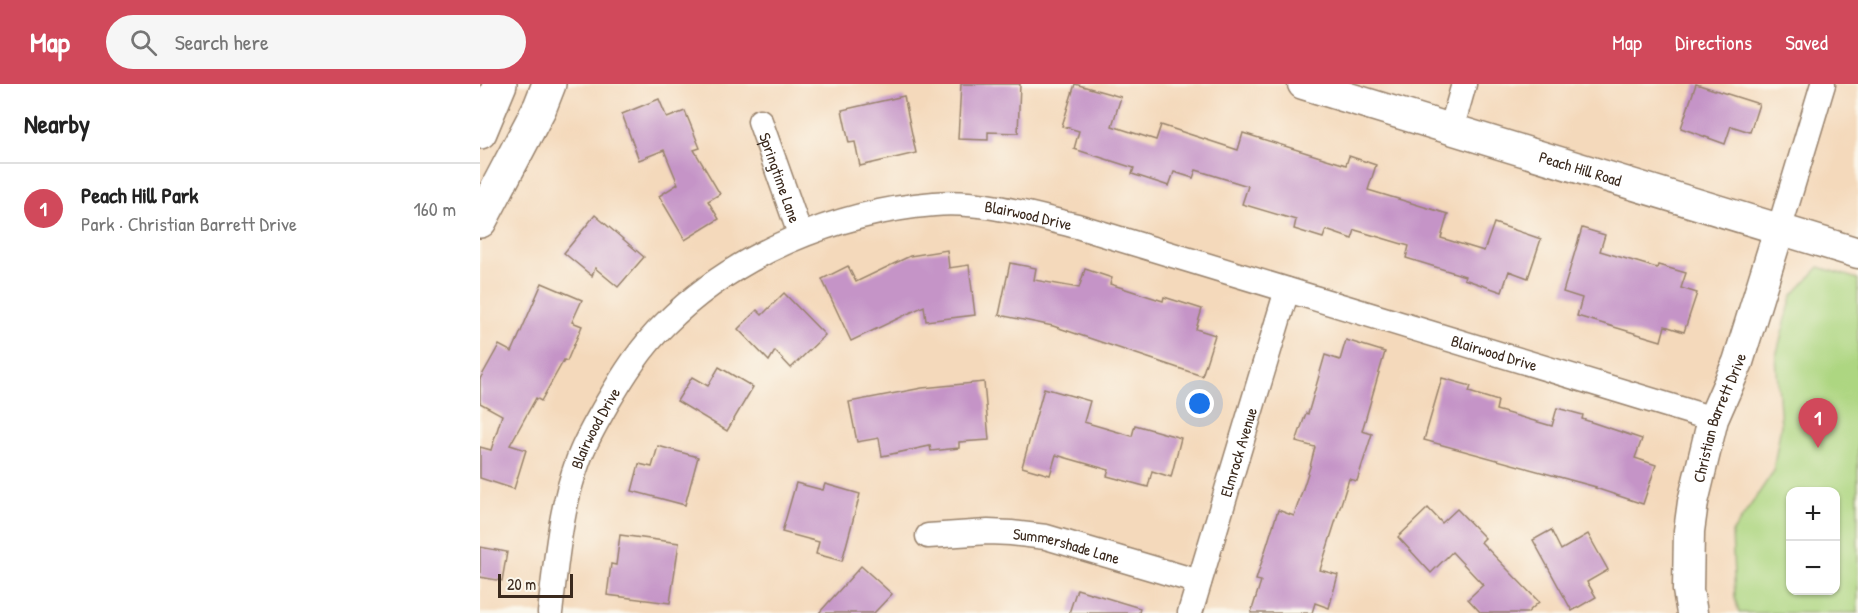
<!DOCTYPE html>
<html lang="en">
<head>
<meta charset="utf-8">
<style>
	:root { --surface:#fff; --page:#f6f6f6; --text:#222; --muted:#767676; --line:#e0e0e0; --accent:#d1495b }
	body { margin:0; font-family:"Patrick Hand",sans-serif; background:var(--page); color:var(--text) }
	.controls { position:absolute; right:18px; bottom:18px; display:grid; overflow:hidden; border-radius:12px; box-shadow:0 2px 4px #0004 }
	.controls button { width:54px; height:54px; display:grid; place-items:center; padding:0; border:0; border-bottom:2px solid var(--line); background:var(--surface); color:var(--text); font:30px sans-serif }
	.scale { position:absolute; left:18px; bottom:15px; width:75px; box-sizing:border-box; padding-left:6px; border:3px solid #3b2a1e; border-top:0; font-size:16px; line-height:21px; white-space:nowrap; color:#3b2a1e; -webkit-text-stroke:4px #fbf7ec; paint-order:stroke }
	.you { position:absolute; left:720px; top:320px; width:21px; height:21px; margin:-15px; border:4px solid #fff; border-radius:50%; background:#1a73e8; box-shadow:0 0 0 9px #1a73e833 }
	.badge { display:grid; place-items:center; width:39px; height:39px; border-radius:50%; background:var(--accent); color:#fff; font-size:20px; font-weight:700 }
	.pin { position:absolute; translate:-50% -50px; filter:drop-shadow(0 2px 3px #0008) }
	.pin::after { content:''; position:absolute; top:32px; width:21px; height:18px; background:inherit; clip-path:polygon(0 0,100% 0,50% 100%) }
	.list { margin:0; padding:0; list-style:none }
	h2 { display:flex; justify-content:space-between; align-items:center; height:78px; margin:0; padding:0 24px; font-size:26px }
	h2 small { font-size:20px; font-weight:400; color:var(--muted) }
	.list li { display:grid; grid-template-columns:39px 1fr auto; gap:18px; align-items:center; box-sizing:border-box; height:90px; padding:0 24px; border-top:2px solid var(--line) }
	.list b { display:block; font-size:22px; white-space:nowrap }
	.list p { margin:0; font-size:20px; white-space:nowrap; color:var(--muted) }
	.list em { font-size:20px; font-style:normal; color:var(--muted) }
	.icon { flex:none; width:33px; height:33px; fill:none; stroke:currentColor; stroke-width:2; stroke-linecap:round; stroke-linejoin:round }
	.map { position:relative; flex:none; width:1378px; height:529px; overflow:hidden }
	header { display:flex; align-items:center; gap:36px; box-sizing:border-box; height:84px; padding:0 30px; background:var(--accent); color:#fff }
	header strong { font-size:28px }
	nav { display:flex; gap:33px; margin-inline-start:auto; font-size:21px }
	.search { width:420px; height:54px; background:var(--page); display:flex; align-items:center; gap:15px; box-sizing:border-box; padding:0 21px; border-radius:33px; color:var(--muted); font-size:22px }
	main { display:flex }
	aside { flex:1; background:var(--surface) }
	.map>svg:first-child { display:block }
</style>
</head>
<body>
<header>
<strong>Map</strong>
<div class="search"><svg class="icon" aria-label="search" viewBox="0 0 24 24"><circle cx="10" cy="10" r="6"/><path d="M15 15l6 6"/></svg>Search here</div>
<nav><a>Map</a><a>Directions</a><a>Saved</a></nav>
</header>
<main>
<aside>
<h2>Nearby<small></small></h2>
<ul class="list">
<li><span class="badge">1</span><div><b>Peach Hill Park</b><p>Park · Christian Barrett Drive</p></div><em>160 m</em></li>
</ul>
</aside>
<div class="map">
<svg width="1378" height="529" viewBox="0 0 1378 529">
	<rect width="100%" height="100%" fill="#fbf7ec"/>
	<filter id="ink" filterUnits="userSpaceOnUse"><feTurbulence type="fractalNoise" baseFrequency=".0167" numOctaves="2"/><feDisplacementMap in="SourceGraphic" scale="12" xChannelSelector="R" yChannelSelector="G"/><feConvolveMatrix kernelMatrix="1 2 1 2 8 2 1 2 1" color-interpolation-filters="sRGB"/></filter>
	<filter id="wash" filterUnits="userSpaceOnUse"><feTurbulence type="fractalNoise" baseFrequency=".008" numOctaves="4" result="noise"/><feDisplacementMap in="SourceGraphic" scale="24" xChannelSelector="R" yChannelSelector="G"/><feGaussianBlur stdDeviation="1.35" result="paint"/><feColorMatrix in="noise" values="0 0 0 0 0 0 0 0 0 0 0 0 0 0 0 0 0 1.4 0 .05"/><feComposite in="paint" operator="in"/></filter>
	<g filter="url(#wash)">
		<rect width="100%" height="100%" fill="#f4d9bb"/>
		<path fill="#add681" stroke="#748050" stroke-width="1.5" fill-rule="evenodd" d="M1339 183 1378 195V529H1259L1255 514 1252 449 1293 388 1301 341 1296 272 1312 212ZM1310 408H1356V506H1310Z"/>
		<g id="blocks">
			<g fill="#c594c7">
				<path d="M481 0H540L538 49 508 48V56L478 55Z"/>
				<path d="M595 0 641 13 632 42 676 56 681 41 758 66 763 49 866 81 869 72 896 81 888 106 968 130 961 154 1004 167 1014 139 1061 155 1048 194 1029 187 1022 208 984 195 985 192 926 174 929 162 875 146 872 155 846 146 843 154 814 145 816 136 762 120 768 102 716 86 713 94 694 88 689 102 652 90 654 84 594 65 599 47 582 42Z"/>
				<path d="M1216 0 1279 20 1270 48 1251 42 1245 60 1201 44Z"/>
				<path d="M424 12 436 69 380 82 375 58 369 59 362 26Z"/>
				<path d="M179 15 187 34 205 27 220 64 214 66 240 110 228 117 239 135 205 156 179 112 198 100 184 66 159 76 142 30Z"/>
				<path d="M115 131 164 173 138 203 115 184 112 192 84 169Z"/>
				<path d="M1102 144 1125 151 1120 167 1177 184 1178 181 1206 189 1201 204 1217 209 1204 248 1185 242 1181 257 1097 232 1102 214 1083 208Z"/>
				<path d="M467 166 469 184 489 181 495 231 446 237 444 222 371 257 342 195 368 182 376 198 430 172Z"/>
				<path d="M530 179 556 184 554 196 599 204 605 185 632 194 630 200 683 217 684 213 722 225 716 245 735 251 722 292 573 242 519 231Z"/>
				<path d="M62 199 102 216 92 238 102 242 87 277 84 276 61 317 56 314 30 361 46 366 34 405 0 394V363L11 366 22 331 0 319V295L19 261 32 268Z"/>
				<path d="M304 209 345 251 311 284 295 267 289 277 258 245 277 226 282 231Z"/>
				<path d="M866 256 905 268 882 347 892 350 877 397 869 395 840 486 858 491 849 524 835 519 832 529H771L781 497 776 496 798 426 814 432 830 383 835 363 816 358 826 329 828 330 845 271 860 276Z"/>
				<path d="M239 283 273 303 247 347 197 317 212 293 228 302Z"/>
				<path d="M962 294 991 302 989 308 1018 317 1016 326 1072 342 1077 324 1103 331 1102 335 1162 355 1155 374 1176 381 1163 420 1115 404 1116 403 944 356Z"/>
				<path d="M504 298 509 356 479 358V364L451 367 450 362 402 372 399 354 377 358 369 318 442 304Z"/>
				<path d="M564 304 610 317 604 338 652 352 655 341 701 354 691 393 672 387 668 403 627 392 629 386 576 371 570 391 542 383Z"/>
				<path d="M178 362 218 373 205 421 152 407 159 380 172 383Z"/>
				<path d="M316 399 343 406 345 400 380 410 362 477 336 470 339 458 302 448Z"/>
				<path d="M948 424 962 439 977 425 1005 454 1001 458 1059 518 1047 529H1001L988 515 1003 501 972 468 951 489 918 453Z"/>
				<path d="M1071 446 1081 466 1108 450 1128 486 1107 498 1116 513 1092 527 1053 456Z"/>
				<path d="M140 451 199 459 190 519 127 511 131 480 136 481Z"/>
				<path d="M0 463 27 468 22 497 0 493Z"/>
				<path d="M381 482 412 510 394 529H339Z"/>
				<path d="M597 505 660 524 659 529H589Z"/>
			</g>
		</g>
	</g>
	<g filter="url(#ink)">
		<use href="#blocks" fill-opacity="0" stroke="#98826c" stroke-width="1.5"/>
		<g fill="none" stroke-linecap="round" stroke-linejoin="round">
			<defs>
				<g id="minor">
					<path id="s1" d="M280 37 320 150"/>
					<path d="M971 46 984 0"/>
					<path d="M1299 146 1343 0"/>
					<path id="s2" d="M448 452 508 448 531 449 566 453 719 498"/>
					<path id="s3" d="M70 529C76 478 80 426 98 377 105 357 116 339 126 321 143 292 161 263 185 240 255 170 356 128 454 120 502 116 550 131 597 142L1233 335"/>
					<path id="s4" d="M710 529 807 206"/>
				</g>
				<g id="tertiary">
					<path id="s5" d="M823 0 1378 169"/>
					<path id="s6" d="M1212 529 1208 506 1209 447 1213 418 1233 335 1258 278 1299 146"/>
				</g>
				<g id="secondary">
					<path d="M0 48 20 0"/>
					<path d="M0 137 60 23 69 0"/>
				</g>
			</defs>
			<use href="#minor" stroke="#98826c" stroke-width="27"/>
			<use href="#tertiary" stroke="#98826c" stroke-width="33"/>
			<use href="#secondary" stroke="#98826c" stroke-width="36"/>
			<use href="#minor" stroke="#fff" stroke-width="24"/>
			<use href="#tertiary" stroke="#fff" stroke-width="30"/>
			<use href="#secondary" stroke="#fff" stroke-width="33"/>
		</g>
	</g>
	<g text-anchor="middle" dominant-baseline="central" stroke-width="6" stroke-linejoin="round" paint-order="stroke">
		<g font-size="16" fill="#3b2a1e" stroke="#fbf7ec">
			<text stroke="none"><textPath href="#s5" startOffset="290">Peach Hill Road</textPath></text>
			<text stroke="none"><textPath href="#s1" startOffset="60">Springtime Lane</textPath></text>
			<text stroke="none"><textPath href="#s3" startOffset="714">Blairwood Drive</textPath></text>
			<text stroke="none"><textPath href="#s3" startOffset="1200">Blairwood Drive</textPath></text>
			<text stroke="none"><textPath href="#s6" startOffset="200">Christian Barrett Drive</textPath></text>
			<text stroke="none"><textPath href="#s3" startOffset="192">Blairwood Drive</textPath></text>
			<text stroke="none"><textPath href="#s4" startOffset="168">Elmrock Avenue</textPath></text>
			<text stroke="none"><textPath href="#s2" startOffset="140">Summershade Lane</textPath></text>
		</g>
	</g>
</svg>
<div class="controls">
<button>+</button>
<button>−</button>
</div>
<div class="scale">20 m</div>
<div class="you"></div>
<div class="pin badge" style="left:1338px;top:364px">1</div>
</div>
</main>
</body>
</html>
